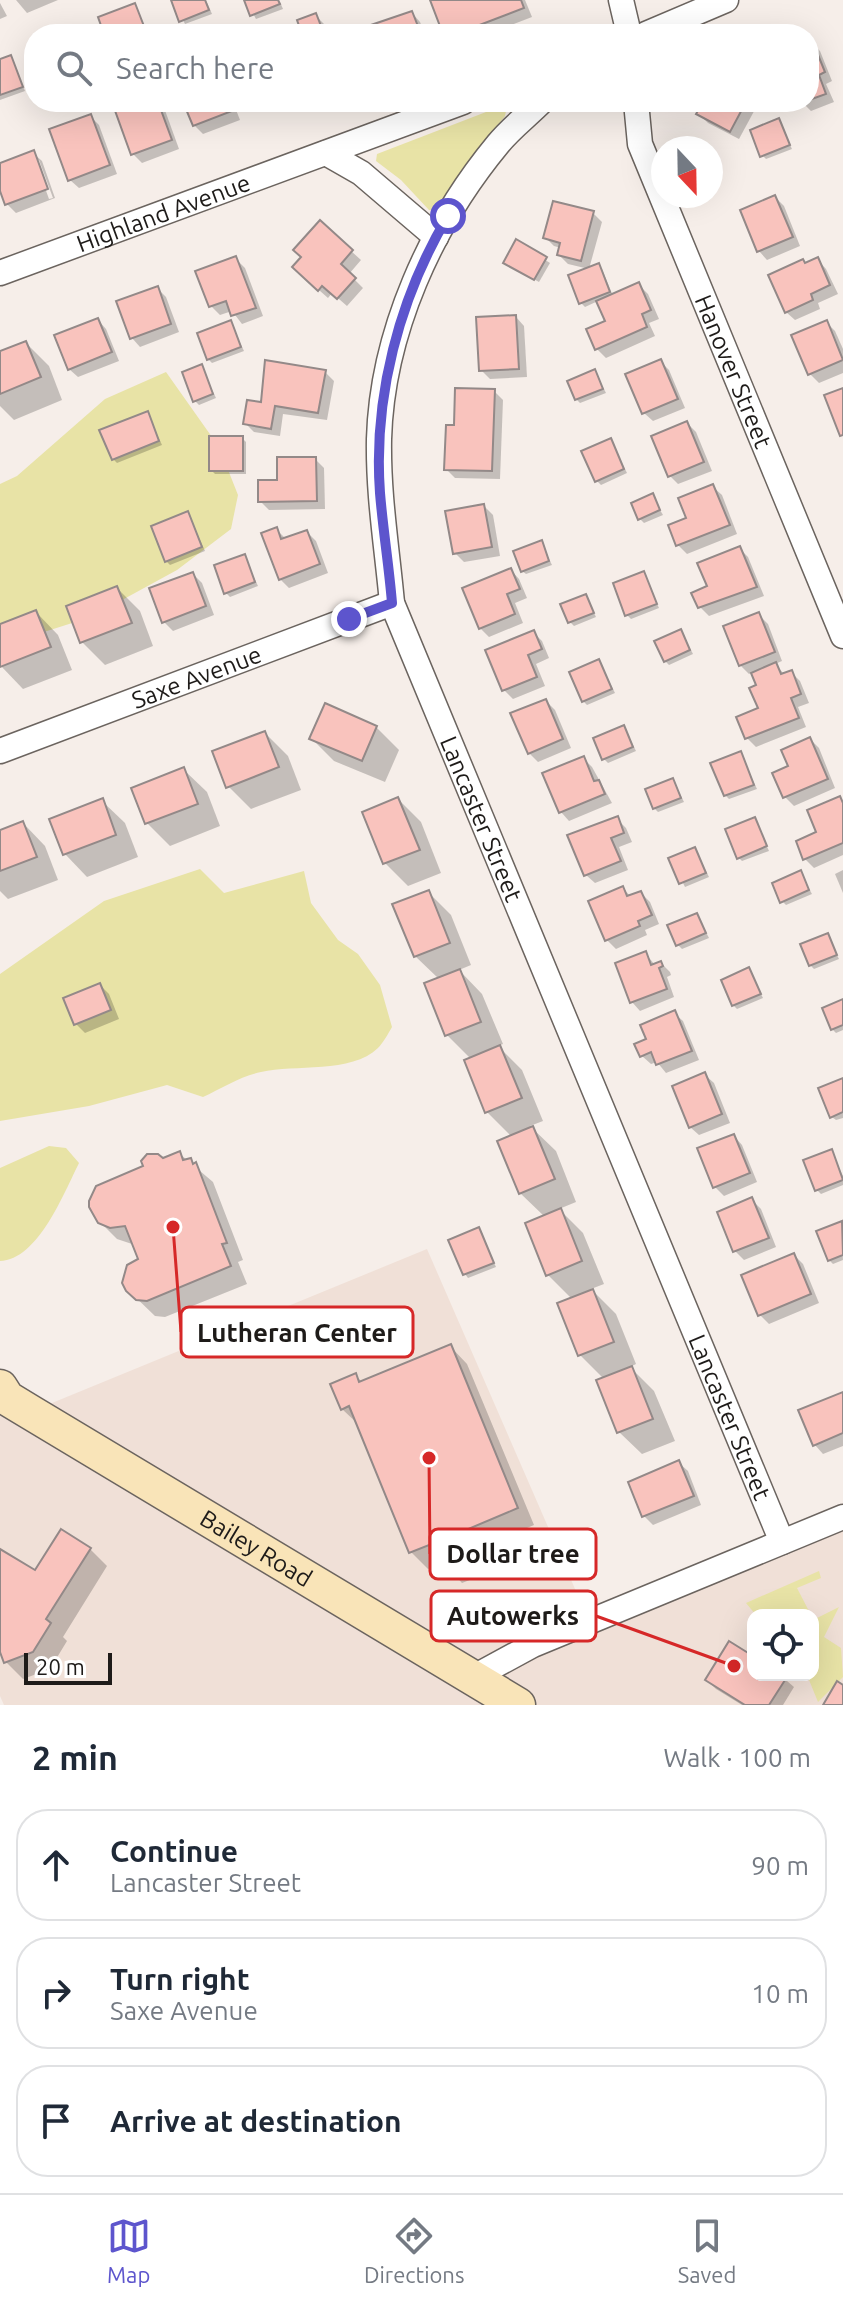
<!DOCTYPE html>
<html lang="en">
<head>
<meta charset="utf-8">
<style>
	:root { --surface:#fff; --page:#f2f2f3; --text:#1f2937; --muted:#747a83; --line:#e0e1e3; --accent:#5d55cd }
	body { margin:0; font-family:Ubuntu,sans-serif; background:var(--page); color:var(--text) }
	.controls { position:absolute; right:24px; bottom:24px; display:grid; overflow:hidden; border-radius:16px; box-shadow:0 8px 32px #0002 }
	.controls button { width:72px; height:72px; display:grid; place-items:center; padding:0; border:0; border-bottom:2px solid var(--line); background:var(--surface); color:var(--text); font:40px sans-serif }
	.compass { position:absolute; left:651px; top:136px; width:72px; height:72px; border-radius:50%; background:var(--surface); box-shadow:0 8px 32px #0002; rotate:158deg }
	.scale { position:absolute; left:24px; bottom:20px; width:88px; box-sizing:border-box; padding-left:8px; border:4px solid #1e1b19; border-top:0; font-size:22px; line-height:28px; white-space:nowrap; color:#1e1b19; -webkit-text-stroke:6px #fff; paint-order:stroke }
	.stop { position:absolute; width:24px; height:24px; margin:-18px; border:6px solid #5d55cd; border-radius:50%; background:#fff }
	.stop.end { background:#5d55cd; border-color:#fff; box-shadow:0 2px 8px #0008 }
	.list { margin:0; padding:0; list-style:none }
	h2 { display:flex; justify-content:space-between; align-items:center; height:104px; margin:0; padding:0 32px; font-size:34px }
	h2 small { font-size:26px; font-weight:400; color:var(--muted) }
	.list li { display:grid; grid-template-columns:52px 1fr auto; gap:24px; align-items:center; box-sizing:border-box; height:112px; margin:0 16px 16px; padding:0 16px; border:2px solid var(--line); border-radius:32px }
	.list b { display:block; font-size:30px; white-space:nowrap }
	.list p { margin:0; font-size:26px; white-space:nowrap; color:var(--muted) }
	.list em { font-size:26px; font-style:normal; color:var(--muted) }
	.icon { flex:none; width:44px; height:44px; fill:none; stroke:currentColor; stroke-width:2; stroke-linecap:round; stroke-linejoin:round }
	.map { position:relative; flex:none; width:843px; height:1705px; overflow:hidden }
	.search { position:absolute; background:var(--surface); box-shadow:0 8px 32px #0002; left:24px; right:24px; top:24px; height:88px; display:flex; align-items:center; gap:20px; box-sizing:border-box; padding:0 28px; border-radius:32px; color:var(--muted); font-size:30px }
	.sheet { height:488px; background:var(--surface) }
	nav { display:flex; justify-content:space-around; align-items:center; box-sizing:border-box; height:112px; border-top:2px solid var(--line); background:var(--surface); font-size:22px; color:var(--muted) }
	nav a { display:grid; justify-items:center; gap:4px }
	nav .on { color:var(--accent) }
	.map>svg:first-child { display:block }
</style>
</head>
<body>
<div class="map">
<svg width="843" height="1705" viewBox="0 0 843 1705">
	<rect width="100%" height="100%" fill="#f6eee9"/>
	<path fill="#f0e0d7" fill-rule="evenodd" d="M427 1249 589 1621 843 1517V1705H4L0 1696V1401L30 1412ZM753 1615H813V1675H753Z"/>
	<g fill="#e8e3a6">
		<path d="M499 107 506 111 505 116 457 178 438 212 429 210 401 180 376 161 377 154Z"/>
		<path d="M166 372 219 447 238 495 231 529 177 570 91 617 0 646V484L17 476 105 399Z"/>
		<path d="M200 869 224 893 304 871 311 903 338 940 358 954 380 985 392 1027C388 1034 383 1043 378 1048 351 1074 295 1064 261 1072 241 1076 222 1088 203 1097L167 1085 89 1106 0 1121V974L104 901Z"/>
		<path d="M49 1146 66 1148 79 1163C64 1193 38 1260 0 1261V1168Z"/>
		<path d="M819 1571 821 1578 797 1588 811 1615H756L746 1603Z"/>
		<path d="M839 1607 824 1637 841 1648 843 1677 818 1702 807 1675H813V1620Z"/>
	</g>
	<g fill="#0003" fill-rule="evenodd">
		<path d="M16 0H58L27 13Z"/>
		<path d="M173 0H206L212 14 185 24Z"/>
		<path d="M246 0H279L283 9 256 19Z"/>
		<path d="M432 0H525L532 17 488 34H445Z"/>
		<path d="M0 3 7 16 0 19Z"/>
		<path d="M412 13 420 22 425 34H376Z"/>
		<path d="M315 15 324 24 328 34H304Z"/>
		<path d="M811 42 820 51 832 81 826 84 834 102 811 111 802 102H809V43Z"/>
		<path d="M10 57 25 91 0 100V61Z"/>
		<path d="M128 102H162L179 149 142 163 133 154Z"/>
		<path d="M186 102H233L240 120 203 134 194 125Z"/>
		<path d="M258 102H292L267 112Z"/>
		<path d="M705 102H759L739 139 708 123 699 114Z"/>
		<path d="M90 116 99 125 117 174 79 188 70 180Z"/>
		<path d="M778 120 792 149 766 159 762 155Z"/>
		<path d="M33 153 42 161 55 198 16 213 7 204 0 185V165ZM35 160H39L53 198 49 199Z"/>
		<path d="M775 197 784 206 800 246 767 260 759 251Z"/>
		<path d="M593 213 602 222 589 269 598 265 602 269 613 296 639 285 648 294 659 319 649 323 655 336 606 358 597 349 607 322 598 301 585 307 581 303 589 269 568 264 559 255 561 248 554 246 545 237Z"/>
		<path d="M320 223 361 260 349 274 363 288 347 306 332 293 328 298 303 276V258Z"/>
		<path d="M517 242 550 263 539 282 510 266Z"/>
		<path d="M236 259 245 268 263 316 242 324 232 311 220 315 211 306Z"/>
		<path d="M818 260 826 269 838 294 818 303 820 309 795 320 786 312 807 265Z"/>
		<path d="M157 288 166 297 179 332 140 347 132 338Z"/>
		<path d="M516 317 524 326 527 377 490 379 481 370Z"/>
		<path d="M98 320 106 329 119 361 78 377 69 369Z"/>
		<path d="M230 322 244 351 212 363 208 359Z"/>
		<path d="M826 322 835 331 843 349V373L819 383 810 374Z"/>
		<path d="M26 343 49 366 62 400 14 420 0 406V353Z"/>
		<path d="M660 361 669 370 685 408 653 421 644 413Z"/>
		<path d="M201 367 216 398 199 405 195 401Z"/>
		<path d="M325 372 334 381 327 420 283 414 280 436 254 432 245 423 263 405Z"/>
		<path d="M595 372 606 393 580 403 576 399Z"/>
		<path d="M494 391 503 400 500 479 455 478 446 469 456 427Z"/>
		<path d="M147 413 162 445 117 463 113 459Z"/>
		<path d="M687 423 696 432 712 471 678 484 669 475Z"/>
		<path d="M242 438 246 442V474H215L211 470Z"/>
		<path d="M610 440 627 473 601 485 597 481Z"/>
		<path d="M315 459 324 468 325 509 269 510 260 501 279 482Z"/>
		<path d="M713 487 722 495 737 534 687 554 678 545 689 519Z"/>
		<path d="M652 496 663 515 644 523 640 519Z"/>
		<path d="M484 506 493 515 500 556 464 562 455 553Z"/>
		<path d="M188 513 205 551 170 565 166 561Z"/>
		<path d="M276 529 285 538 307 532 316 541 328 573 289 588 280 579Z"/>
		<path d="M541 543 552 565 526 574 522 571Z"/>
		<path d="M739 548 748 557 764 596 709 616 700 607 710 587Z"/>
		<path d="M244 556 258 586 230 597 226 593Z"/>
		<path d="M511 570 519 579 527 598 515 603 523 623 489 637 480 628Z"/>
		<path d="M643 573 659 608 631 619 627 615Z"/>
		<path d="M193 574 202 583 214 615 173 631 164 622Z"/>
		<path d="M117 588 140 611 153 646 105 665 82 642 68 608Z"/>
		<path d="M586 596 596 617 574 626 570 622Z"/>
		<path d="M36 612 58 635 72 670 23 689 0 665V626Z"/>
		<path d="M759 615 768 624 782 661 775 664 785 675 791 672 800 681 809 703 798 707 806 727 756 747 747 738 739 718 760 709 759 686 753 672 749 674 740 665Z"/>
		<path d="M681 631 693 654 669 665 665 661Z"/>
		<path d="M533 632 542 641 549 658 536 664 545 686 513 699 504 690Z"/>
		<path d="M599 661 615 693 587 705 583 701Z"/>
		<path d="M546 701 555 710 571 748 538 762 529 753Z"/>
		<path d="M376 727 399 750 385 782 334 761 311 738Z"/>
		<path d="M624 727 636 751 608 763 604 759Z"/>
		<path d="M265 733 288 756 301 790 251 809 228 786Z"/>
		<path d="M810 739 819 748 835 788 794 806 785 797 790 768Z"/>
		<path d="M740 753 757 789 729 799 725 795Z"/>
		<path d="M583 758 592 767 612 803 569 821 561 812Z"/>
		<path d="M184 770 207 792 220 826 170 846 147 823Z"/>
		<path d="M673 780 684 802 658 812 654 808Z"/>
		<path d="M840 798 843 802V855L814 868 805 859Z"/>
		<path d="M398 799 421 822 441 873 408 886 385 863Z"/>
		<path d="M102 801 125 823 138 857 87 877 65 854Z"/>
		<path d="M617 819 626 828 632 842 619 847 628 870 595 883 586 875Z"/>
		<path d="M754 819 769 851 742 861 738 857Z"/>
		<path d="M23 823 45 846 58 880 8 899 0 891V832Z"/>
		<path d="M695 849 709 877 685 887 671 859Z"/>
		<path d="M843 870V893L835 874Z"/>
		<path d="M800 873 812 894 786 905 782 901Z"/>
		<path d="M623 888 631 897 641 893 650 902 659 924 645 930 647 935 616 949 607 940Z"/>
		<path d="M428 892 451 915 471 965 459 970 482 994 503 1044 498 1046 522 1070 543 1121 530 1126 556 1151 576 1202 559 1209 583 1233 604 1284 591 1289 616 1314 636 1364 630 1367 654 1391 675 1441 642 1454 619 1432 604 1379 580 1355 572 1299 548 1275 545 1217 520 1193 512 1137 487 1112 471 1059 447 1035 439 979 415 956Z"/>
		<path d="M697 915 709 938 682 949 678 945Z"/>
		<path d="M827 935 839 959 814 969 810 965Z"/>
		<path d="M645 953 655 965 661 963 670 972 671 975 667 977 674 997 640 1011 632 1002Z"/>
		<path d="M749 970 763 998 737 1009 733 1005Z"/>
		<path d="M100 985 109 994 119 1019 85 1033 76 1024Z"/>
		<path d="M843 1001V1030L836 1033 832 1029Z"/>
		<path d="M674 1013 683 1021 699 1060 666 1073 657 1062 651 1064 642 1056 649 1040Z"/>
		<path d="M705 1075 714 1083 730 1123 699 1135 690 1127Z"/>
		<path d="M843 1080V1118L836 1120 832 1117Z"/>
		<path d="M734 1136 742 1145 757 1182 724 1196 715 1187Z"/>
		<path d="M831 1152 843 1176V1185L821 1194 817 1190Z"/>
		<path d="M180 1154 213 1182 243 1260 238 1262 247 1284 165 1317 155 1316 128 1290 140 1260 135 1245 117 1239 99 1221 162 1161Z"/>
		<path d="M752 1200 761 1209 776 1247 744 1260 735 1251Z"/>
		<path d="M841 1223 843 1260 833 1264 829 1260Z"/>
		<path d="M479 1230 496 1267 468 1278 465 1274Z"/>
		<path d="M794 1255 803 1264 819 1303 769 1324 760 1315Z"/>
		<path d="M450 1346 467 1364 534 1525 470 1552 480 1576 462 1583 444 1563 428 1569 411 1552 359 1425 342 1409 355 1375 363 1383Z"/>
		<path d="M843 1394V1446L823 1454 815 1445Z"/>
		<path d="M679 1463 688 1471 701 1505 653 1525 644 1516Z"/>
		<path d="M90 1549 107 1566 63 1637 67 1641 50 1669 23 1679 6 1662 0 1646V1551L36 1573Z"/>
		<path d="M753 1659V1675H780L794 1687 783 1705H742L716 1689 707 1680Z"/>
	</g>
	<g fill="#f9c3bd" stroke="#938988" stroke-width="2">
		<path d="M171 0H205L209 10 179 22Z"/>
		<path d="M244 0H278L280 4 250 16Z"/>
		<path d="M430 0H521L524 8 456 34H443Z"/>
		<path d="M135 3 147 34H104L98 17Z"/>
		<path d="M412 11 421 34H374L371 25Z"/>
		<path d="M316 13 324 34H302L297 20Z"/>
		<path d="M812 40 825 72 819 75 826 94 809 100V41Z"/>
		<path d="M11 55 23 87 0 95V59Z"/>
		<path d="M122 102H158L172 140 131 155 113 105Z"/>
		<path d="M183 102H229L232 111 193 126Z"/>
		<path d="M703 102H746L730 132 696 114Z"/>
		<path d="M91 114 110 165 68 181 49 129Z"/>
		<path d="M779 118 790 145 760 157 750 130Z"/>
		<path d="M34 150 48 189 5 205 0 191V163Z"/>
		<path d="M775 195 793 237 757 252 740 210Z"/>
		<path d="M553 201 594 211 581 261 557 255 560 243 543 238Z"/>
		<path d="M320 220 353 250 341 264 356 278 337 299 322 286 318 291 292 267 301 257 293 250Z"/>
		<path d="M516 239 547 257 534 280 503 263Z"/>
		<path d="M236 256 256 308 231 316 226 301 209 307 195 271Z"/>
		<path d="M818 257 830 285 811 294 813 300 785 313 768 275 803 259 805 263Z"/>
		<path d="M599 263 610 292 579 304 568 275Z"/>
		<path d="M639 282 651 310 642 314 647 327 595 350 586 329 605 321 596 301Z"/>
		<path d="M158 286 171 324 130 339 116 301Z"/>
		<path d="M516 315 519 369 479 371 476 317Z"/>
		<path d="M98 318 112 352 68 370 54 335Z"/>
		<path d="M231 320 241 347 207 360 197 333Z"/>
		<path d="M827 320 843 360 808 375 791 335Z"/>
		<path d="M26 341 41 377 0 394V351Z"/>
		<path d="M661 359 678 399 642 414 625 374Z"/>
		<path d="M265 360 326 370 318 413 275 406 271 429 243 424 247 400 261 402Z"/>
		<path d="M202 364 213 394 193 402 182 372Z"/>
		<path d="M595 369 603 389 575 400 567 381Z"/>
		<path d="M455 388 495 389 492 471 444 470 446 425H454Z"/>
		<path d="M843 388V435L840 436 824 395Z"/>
		<path d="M148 411 159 441 112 460 99 430Z"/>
		<path d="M687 421 704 462 668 477 651 436Z"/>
		<rect x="209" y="436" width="34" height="35"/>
		<path d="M611 438 624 469 595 482 581 451Z"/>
		<path d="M277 457H316L317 501 258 502V480H277Z"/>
		<path d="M713 484 730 525 676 546 668 525 686 518 678 498Z"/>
		<path d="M653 493 660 510 638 520 631 503Z"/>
		<path d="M484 504 492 547 453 554 445 511Z"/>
		<path d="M188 511 202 547 165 562 151 526Z"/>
		<path d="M277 527 281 539 307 530 320 564 279 580 261 533Z"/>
		<path d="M542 540 549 561 521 572 513 551Z"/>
		<path d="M740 546 757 587 698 608 691 593 707 586 697 563Z"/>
		<path d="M245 554 255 582 224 594 214 565Z"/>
		<path d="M511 568 520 589 507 594 515 614 479 629 462 588Z"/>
		<path d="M644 571 657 604 625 616 613 583Z"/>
		<path d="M193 572 206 606 162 623 149 588Z"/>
		<path d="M117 586 132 623 80 643 66 606Z"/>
		<path d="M586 594 594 613 568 623 560 604Z"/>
		<path d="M36 610 51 647 0 667V624Z"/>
		<path d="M759 612 775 652 739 666 723 626Z"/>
		<path d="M681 629 690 650 664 662 654 641Z"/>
		<path d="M534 630 542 649 528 655 537 677 502 691 485 650Z"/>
		<path d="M599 659 612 689 582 702 569 672Z"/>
		<path d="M776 662 781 674 792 670 801 694 791 698 799 718 745 739 736 717 758 708 749 688 756 685 751 673Z"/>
		<path d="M546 699 563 739 528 754 510 713Z"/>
		<path d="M325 703 377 726 362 761 309 739Z"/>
		<path d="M624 725 633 747 602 760 593 738Z"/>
		<path d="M265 731 279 767 226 788 212 751Z"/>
		<path d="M810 737 828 779 783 798 772 773 788 766 781 750Z"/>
		<path d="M741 751 754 785 724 796 710 763Z"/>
		<path d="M584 756 594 781 599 780 605 794 559 813 542 773Z"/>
		<path d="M184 767 198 804 145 824 131 788Z"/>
		<path d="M673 778 681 798 653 809 645 789Z"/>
		<path d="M840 796 843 803V843L803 860 796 841 816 832 807 810Z"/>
		<path d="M398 797 420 850 383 864 362 812Z"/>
		<path d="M103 798 116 835 63 855 49 819Z"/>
		<path d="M618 816 624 833 611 838 621 861 584 876 567 835Z"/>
		<path d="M755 817 767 846 737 859 725 829Z"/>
		<path d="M23 821 37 857 0 871V830Z"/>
		<path d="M695 847 706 873 679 884 668 858Z"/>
		<path d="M801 870 809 890 780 903 772 883Z"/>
		<path d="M623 886 627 896 641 891 652 915 638 921 640 926 605 941 588 901Z"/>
		<path d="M429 890 450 943 414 957 392 904Z"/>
		<path d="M697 913 706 933 676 946 667 925Z"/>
		<path d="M828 933 837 955 809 966 800 944Z"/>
		<path d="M646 951 651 965 661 961 663 966 659 968 667 989 630 1003 615 963Z"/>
		<path d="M749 967 761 994 732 1006 721 980Z"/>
		<path d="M460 969 481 1022 445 1036 424 983Z"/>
		<path d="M100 983 111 1010 74 1025 63 998Z"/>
		<path d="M843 999V1025L831 1030 822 1008Z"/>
		<path d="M675 1010 692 1051 656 1065 651 1052 640 1057 634 1044 646 1039 640 1025Z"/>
		<path d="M500 1045 522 1098 485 1113 464 1060Z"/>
		<path d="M705 1072 722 1114 689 1128 672 1086Z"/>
		<path d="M843 1078V1112L830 1118 818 1088Z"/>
		<path d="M533 1126 555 1179 519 1194 497 1141Z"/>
		<path d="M734 1134 750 1173 713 1188 697 1148Z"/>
		<path d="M832 1149 843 1180 815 1191 803 1160Z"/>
		<path d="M180 1151 183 1160 191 1158 193 1164 196 1162 227 1243 222 1244 231 1266 147 1301 136 1300 126 1291 122 1283 127 1265 138 1259 125 1226 110 1228 98 1223 89 1207V1201L96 1186 143 1166 141 1161 147 1154H158L163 1158Z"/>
		<path d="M752 1197 769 1238 733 1252 717 1212Z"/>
		<path d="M561 1208 582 1261 546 1276 525 1223Z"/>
		<path d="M842 1221 843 1255 828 1261 816 1231Z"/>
		<path d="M479 1227 494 1263 463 1275 448 1240Z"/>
		<path d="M794 1253 811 1294 758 1316 741 1275Z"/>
		<path d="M593 1289 614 1342 578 1356 557 1303Z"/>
		<path d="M451 1344 518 1508 454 1535 464 1558 443 1567 434 1543 409 1553 349 1406 341 1410 330 1384 356 1373 359 1382Z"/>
		<path d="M632 1366 653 1419 617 1433 596 1380Z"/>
		<path d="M843 1392V1433L813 1446 798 1410Z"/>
		<path d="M679 1460 694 1496 642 1517 628 1482Z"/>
		<path d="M61 1529 91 1548 46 1619 51 1623 33 1652 4 1663 0 1652V1549L35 1570Z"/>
		<path d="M729 1641 753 1656V1675L787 1677 769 1705H745L705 1680Z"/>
		<path d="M837 1681 843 1685V1705H823Z"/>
	</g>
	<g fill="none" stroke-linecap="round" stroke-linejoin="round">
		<defs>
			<g id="street">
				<path d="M621 0 629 34"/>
				<path d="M646 34 726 0"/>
				<path id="s1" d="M541 102C527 116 510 129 498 144 431 225 382 333 379 439 378 495 387 548 392 603L782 1542"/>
				<path id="s2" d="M636 102 640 144 843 636"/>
				<path d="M326 153 361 173 436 237"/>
				<path id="s3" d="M0 273 463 102"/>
				<path id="s4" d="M0 751 392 603"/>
				<path d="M472 1678 533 1645 843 1517"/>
			</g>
			<g id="secondary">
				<path id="s5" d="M0 1387 7 1398 30 1412 518 1705"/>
			</g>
		</defs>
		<use href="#street" stroke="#6b645f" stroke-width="27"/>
		<use href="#secondary" stroke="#6b645f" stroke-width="37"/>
		<use href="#street" stroke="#fff" stroke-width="24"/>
		<use href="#secondary" stroke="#f9e4b8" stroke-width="34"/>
	</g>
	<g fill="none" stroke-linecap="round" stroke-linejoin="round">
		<path stroke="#5d55cd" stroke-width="10" d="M349 619 392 603C389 566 383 530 380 493 373 398 399 298 448 216"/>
	</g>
	<g text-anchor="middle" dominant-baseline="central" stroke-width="7" stroke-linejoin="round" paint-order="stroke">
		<g font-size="24" fill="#1e1b19" stroke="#fff">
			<text stroke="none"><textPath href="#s3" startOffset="174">Highland Avenue</textPath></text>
			<text stroke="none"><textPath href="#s2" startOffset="288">Hanover Street</textPath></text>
			<text stroke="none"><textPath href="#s4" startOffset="210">Saxe Avenue</textPath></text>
			<text stroke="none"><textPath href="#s1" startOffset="782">Lancaster Street</textPath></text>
			<text stroke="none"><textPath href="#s1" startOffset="1430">Lancaster Street</textPath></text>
			<text stroke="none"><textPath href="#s5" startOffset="304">Bailey Road</textPath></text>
		</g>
	</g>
	<path fill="none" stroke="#d62828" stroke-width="3" d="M173 1227L181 1332M429 1458L430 1554M734 1666L596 1616"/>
	<g fill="#d62828" stroke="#fff" stroke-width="3">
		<circle cx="173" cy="1227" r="8"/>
		<circle cx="429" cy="1458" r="8"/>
		<circle cx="734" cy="1666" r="8"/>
	</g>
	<g fill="#fff" stroke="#d62828" stroke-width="3">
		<rect x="181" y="1307" width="232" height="50" rx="8"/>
		<rect x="430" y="1529" width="166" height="50" rx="8"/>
		<rect x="431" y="1591" width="165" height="50" rx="8"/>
	</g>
	<g font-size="26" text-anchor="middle" font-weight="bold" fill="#1e1b19">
		<text x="297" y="1342">Lutheran Center</text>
		<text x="513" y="1563">Dollar tree</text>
		<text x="513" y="1625">Autowerks</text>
	</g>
</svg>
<div class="controls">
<button><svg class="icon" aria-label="locate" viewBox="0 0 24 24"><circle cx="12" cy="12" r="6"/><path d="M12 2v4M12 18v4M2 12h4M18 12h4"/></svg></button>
</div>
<svg class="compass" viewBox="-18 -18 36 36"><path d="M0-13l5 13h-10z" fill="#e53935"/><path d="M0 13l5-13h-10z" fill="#747a83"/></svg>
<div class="scale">20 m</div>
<div class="stop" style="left:448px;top:216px"></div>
<div class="stop end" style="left:349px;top:619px"></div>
<div class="search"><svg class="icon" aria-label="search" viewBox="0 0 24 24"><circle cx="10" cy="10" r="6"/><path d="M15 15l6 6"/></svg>Search here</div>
</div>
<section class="sheet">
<h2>2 min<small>Walk · 100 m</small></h2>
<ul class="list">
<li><svg class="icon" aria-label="ahead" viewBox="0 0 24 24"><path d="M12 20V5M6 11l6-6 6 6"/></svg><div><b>Continue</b><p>Lancaster Street</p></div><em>90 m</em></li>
<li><svg class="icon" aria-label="right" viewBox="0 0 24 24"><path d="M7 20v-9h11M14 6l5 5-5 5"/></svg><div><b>Turn right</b><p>Saxe Avenue</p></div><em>10 m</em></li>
<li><svg class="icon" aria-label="arrive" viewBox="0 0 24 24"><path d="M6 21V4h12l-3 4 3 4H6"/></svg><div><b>Arrive at destination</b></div></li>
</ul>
</section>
<nav>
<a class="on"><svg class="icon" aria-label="map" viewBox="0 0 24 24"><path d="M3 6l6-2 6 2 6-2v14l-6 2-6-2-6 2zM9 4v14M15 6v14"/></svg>Map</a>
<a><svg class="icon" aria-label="directions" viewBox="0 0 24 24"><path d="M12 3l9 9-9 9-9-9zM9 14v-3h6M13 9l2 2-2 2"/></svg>Directions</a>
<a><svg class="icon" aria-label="saved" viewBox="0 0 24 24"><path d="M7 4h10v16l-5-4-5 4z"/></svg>Saved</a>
</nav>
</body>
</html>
